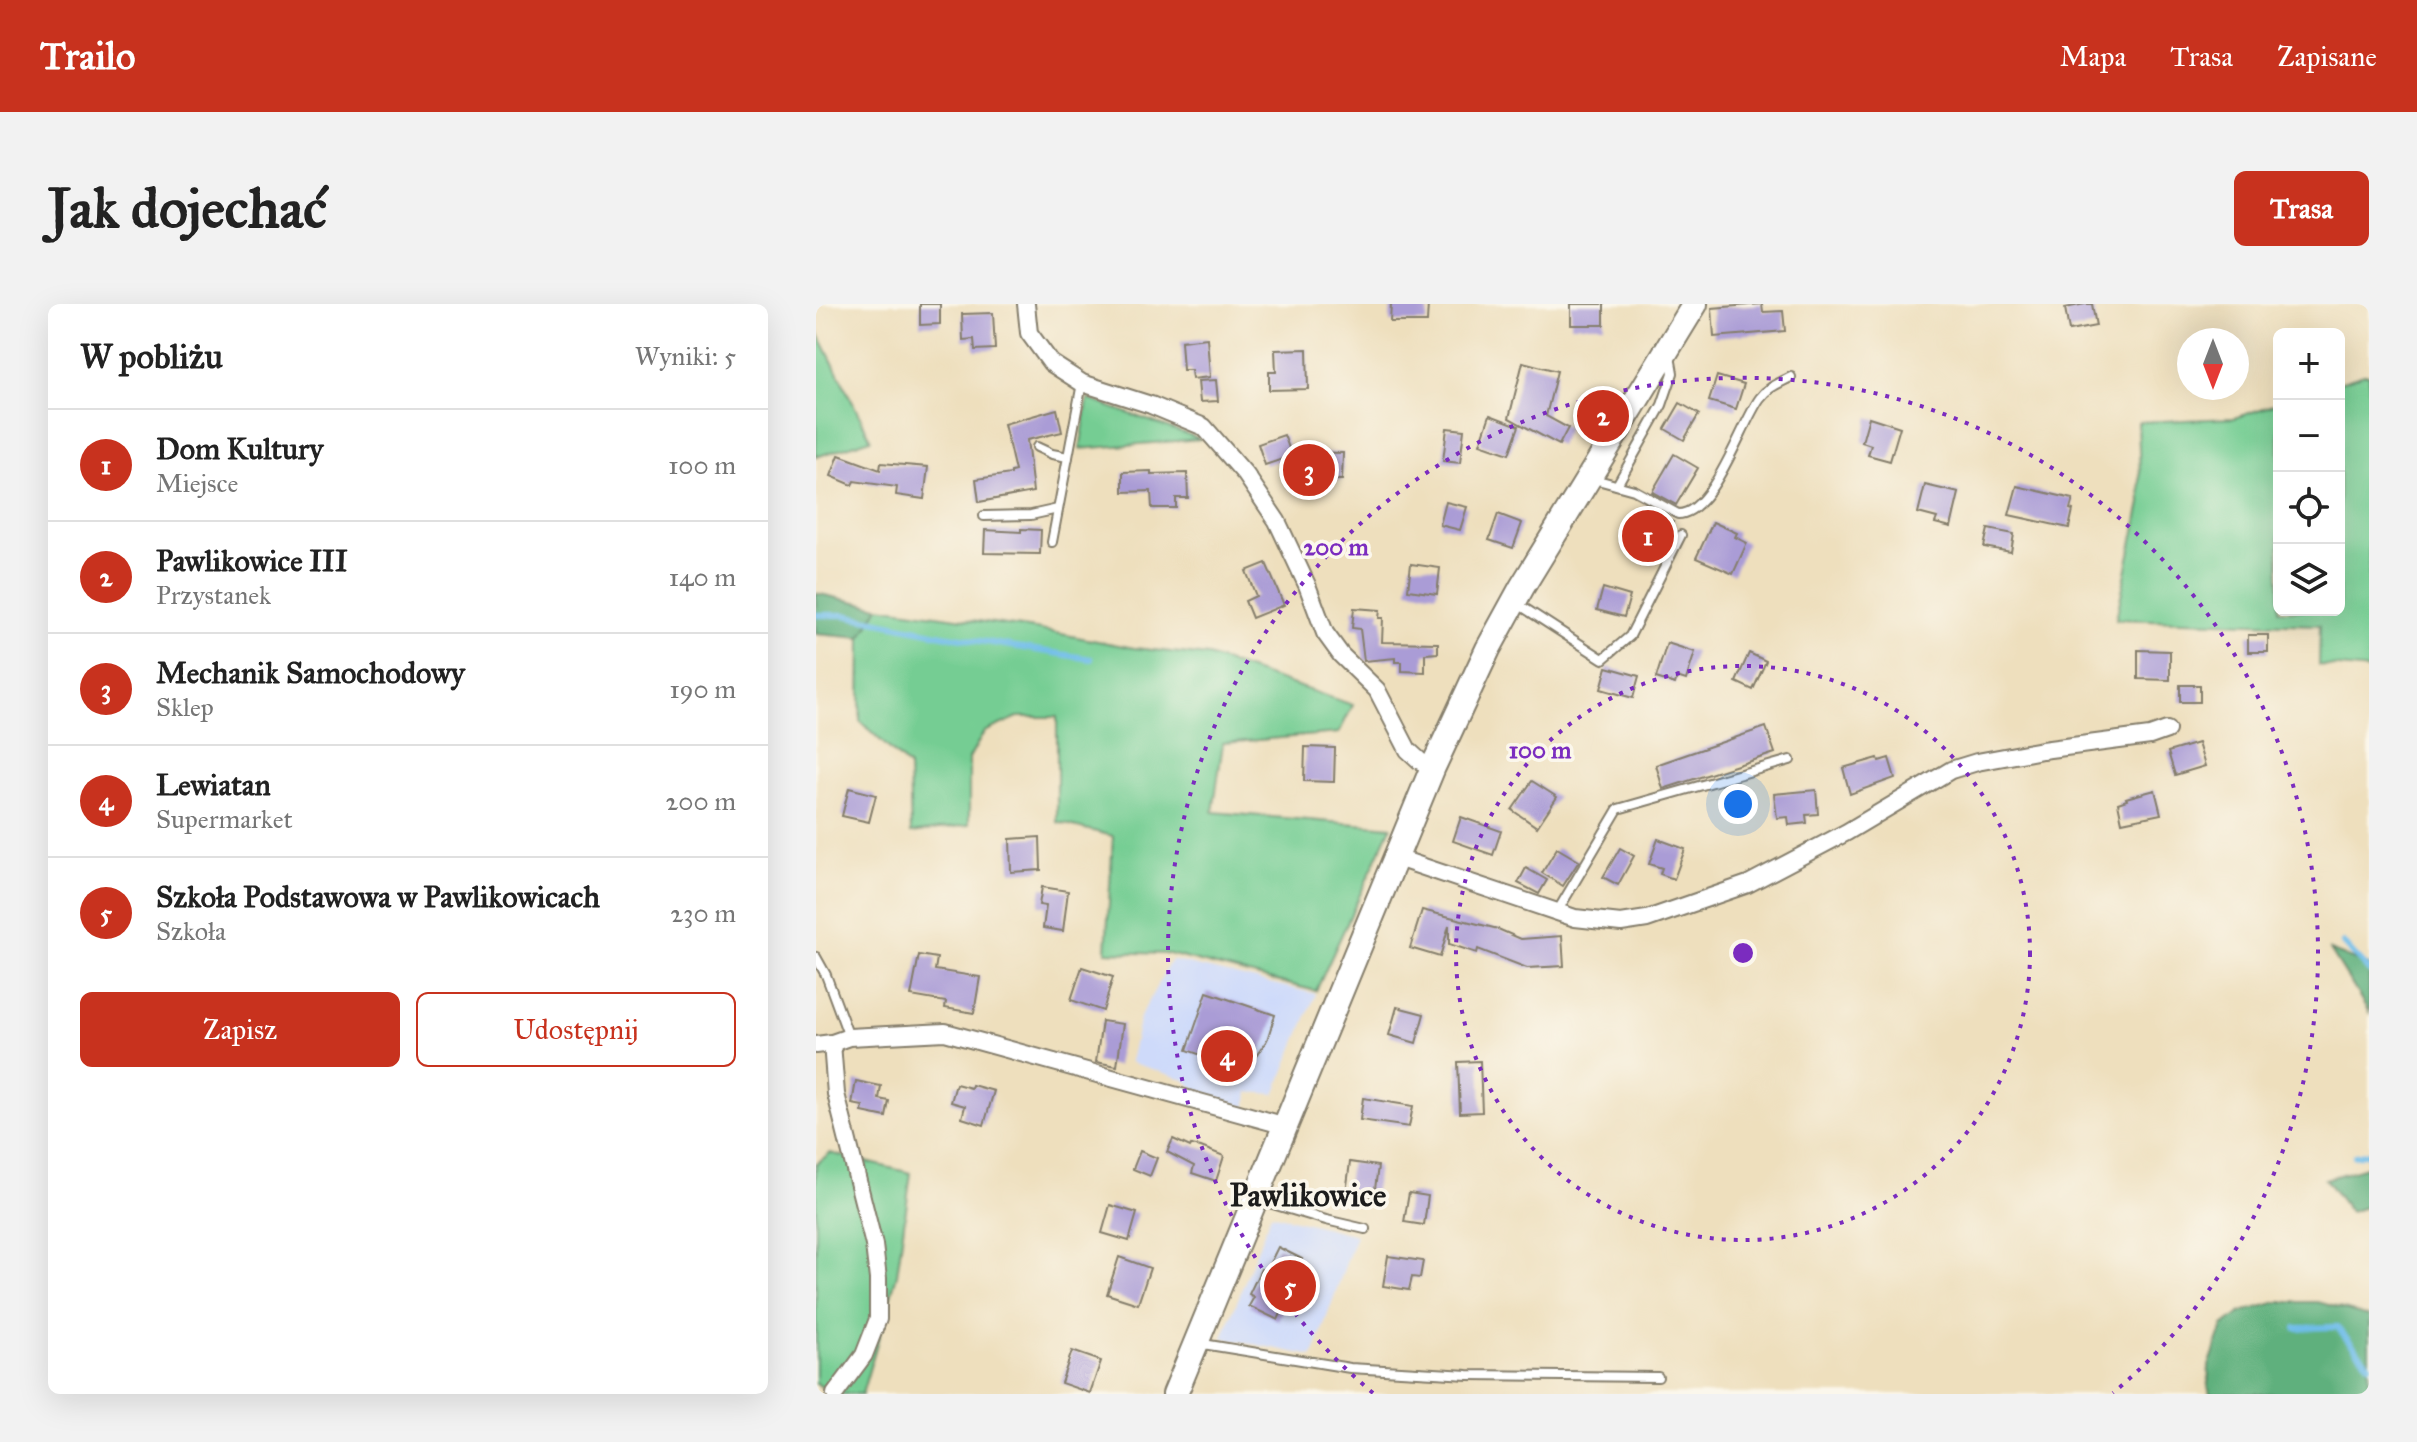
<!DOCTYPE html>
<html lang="pl">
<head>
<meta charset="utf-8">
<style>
	:root { --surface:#fff; --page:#f2f2f2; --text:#222; --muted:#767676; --line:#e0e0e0; --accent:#c8321e }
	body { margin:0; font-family:"IM FELL Great Primer",serif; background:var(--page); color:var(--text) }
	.controls { position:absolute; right:24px; top:24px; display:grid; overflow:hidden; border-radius:12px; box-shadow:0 8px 32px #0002 }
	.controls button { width:72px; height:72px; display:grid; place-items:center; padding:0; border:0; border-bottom:2px solid var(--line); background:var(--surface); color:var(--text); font:40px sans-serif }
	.compass { position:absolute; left:1361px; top:24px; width:72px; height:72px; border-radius:50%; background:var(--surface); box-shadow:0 8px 32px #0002; rotate:180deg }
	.you { position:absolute; left:922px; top:500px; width:28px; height:28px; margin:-20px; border:6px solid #fff; border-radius:50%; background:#1a73e8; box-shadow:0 0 0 12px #1a73e833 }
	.badge { display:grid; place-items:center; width:52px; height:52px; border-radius:50%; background:var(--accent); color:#fff; font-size:26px; font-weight:700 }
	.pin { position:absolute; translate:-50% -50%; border:4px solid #fff; box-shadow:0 2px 8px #0006 }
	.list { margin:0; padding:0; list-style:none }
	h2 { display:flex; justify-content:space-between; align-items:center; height:104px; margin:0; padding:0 32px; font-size:34px }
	h2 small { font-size:26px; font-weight:400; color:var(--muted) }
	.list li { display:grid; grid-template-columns:52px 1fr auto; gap:24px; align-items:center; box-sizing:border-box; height:112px; padding:0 32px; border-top:2px solid var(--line) }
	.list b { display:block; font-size:30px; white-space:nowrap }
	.list p { margin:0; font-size:26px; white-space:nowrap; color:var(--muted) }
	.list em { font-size:26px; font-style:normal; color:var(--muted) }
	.actions { display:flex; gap:16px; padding:24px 32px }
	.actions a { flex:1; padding:18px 0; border:2px solid var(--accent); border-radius:12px; text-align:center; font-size:28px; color:var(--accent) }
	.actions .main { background:var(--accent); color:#fff }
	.icon { flex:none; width:44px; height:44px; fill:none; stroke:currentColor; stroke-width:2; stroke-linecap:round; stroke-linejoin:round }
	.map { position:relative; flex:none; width:1553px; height:1090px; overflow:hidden; border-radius:12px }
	header { display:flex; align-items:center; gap:48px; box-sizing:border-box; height:112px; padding:0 40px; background:var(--accent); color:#fff }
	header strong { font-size:38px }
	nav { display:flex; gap:44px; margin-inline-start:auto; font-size:28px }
	.intro { display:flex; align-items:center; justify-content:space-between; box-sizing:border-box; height:192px; padding:0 48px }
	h1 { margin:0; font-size:56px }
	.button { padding:20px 36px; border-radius:12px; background:var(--accent); color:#fff; font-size:28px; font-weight:700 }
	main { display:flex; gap:48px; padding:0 48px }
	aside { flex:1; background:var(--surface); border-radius:12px; box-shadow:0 8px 32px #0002 }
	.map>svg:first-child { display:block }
</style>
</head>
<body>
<header>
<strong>Trailo</strong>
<nav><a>Mapa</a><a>Trasa</a><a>Zapisane</a></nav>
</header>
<div class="intro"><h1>Jak dojechać</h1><a class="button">Trasa</a></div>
<main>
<aside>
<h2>W pobliżu<small>Wyniki: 5</small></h2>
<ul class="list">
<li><span class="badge">1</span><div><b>Dom Kultury</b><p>Miejsce</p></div><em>100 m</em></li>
<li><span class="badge">2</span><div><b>Pawlikowice III</b><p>Przystanek</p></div><em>140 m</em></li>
<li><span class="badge">3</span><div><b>Mechanik Samochodowy</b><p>Sklep</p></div><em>190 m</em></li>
<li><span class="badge">4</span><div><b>Lewiatan</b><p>Supermarket</p></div><em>200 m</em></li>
<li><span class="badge">5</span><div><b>Szkoła Podstawowa w Pawlikowicach</b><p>Szkoła</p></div><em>230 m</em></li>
</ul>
<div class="actions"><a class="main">Zapisz</a><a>Udostępnij</a></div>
</aside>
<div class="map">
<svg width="1553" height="1090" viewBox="0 0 1553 1090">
	<rect width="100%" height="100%" fill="#fbf7ec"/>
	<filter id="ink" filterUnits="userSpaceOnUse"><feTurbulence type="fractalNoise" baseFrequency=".0125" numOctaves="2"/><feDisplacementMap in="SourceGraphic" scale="16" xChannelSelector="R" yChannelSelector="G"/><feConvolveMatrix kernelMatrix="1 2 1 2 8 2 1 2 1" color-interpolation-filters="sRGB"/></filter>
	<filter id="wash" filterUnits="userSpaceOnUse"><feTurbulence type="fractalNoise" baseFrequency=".006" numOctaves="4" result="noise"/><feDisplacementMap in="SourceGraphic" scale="32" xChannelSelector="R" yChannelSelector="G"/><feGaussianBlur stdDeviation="1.8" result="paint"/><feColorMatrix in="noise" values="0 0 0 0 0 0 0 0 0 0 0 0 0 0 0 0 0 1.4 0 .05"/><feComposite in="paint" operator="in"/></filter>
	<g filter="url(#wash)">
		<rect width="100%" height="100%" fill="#eedfbd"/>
		<g fill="#cedafa">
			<path d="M355 656 500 690 459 790 433 788 430 804 380 785 367 775 314 758 324 713Z"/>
			<path d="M455 910 540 931 497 1052 407 1034Z"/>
		</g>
		<g fill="#74cd93" stroke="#487458" stroke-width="2">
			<path d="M0 29H2L55 135 0 153Z"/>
			<path d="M1548 70H1553V366L1503 361 1504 321 1300 315 1325 199 1322 118 1418 114 1463 99V306H1523V78Z"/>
			<path d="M272 95 385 135 264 145Z"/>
			<path d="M63 303 219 325 318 344 392 352 537 401 523 429 407 439 397 508 575 523 500 687 353 650 290 648 297 532 241 518V413H202L168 428 153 455V521L95 529 93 463 44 417 45 334Z"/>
			<path d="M14 849 95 869 81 971 46 1090H22L0 1080V860Z"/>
		</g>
		<g fill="#5fb07d" stroke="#3e664c" stroke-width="2">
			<path d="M0 289 4 290 63 303 45 334 0 330Z"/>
			<path d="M1514 646 1553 662V708Z"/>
			<path d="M1553 862V902L1534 908 1509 875Z"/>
			<path d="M1461 998H1502L1553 1012V1090H1394L1392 1082 1393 1062 1407 1022 1424 1009Z"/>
		</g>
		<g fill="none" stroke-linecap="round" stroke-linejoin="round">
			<g stroke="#6fbde9" stroke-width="6">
				<path d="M0 311H28L127 331 275 355"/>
				<path d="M1527 639 1553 667"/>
				<path d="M1539 852 1553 849"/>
				<path d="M1480 1024 1521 1023 1553 1060"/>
			</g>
		</g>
		<g id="blocks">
			<g fill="#aa9cd6">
				<path d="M104 0H124V20L104 21Z"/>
				<path d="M575 0H612L611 18H574Z"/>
				<rect x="755" y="0" width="33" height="21"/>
				<path d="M946 0 947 8 967 7 969 27 898 33 896 4Z"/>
				<path d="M1269 0H1276L1280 22 1253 27 1249 4Z"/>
				<path d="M177 9 179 45 159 46 158 35 147 36 146 10Z"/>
				<path d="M391 34 394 73 376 75 375 66H367L365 37Z"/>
				<path d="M491 45 492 85 453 86V68H460L459 46Z"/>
				<path d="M707 58 741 67 730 112 752 124 743 141 693 114Z"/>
				<path d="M901 72 928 80 920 105 893 97Z"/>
				<path d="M400 76 402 97 384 98 382 77Z"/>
				<path d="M864 99 883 110 868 136 849 125Z"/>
				<path d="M241 105 246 128 211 136 217 188 163 198 160 175 195 170V168L199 167 188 120Z"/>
				<path d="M674 111 703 122 693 150 664 140Z"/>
				<path d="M1053 113 1084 123 1074 157 1052 151 1055 141 1046 138Z"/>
				<path d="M631 124 648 126 644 159 627 157Z"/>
				<path d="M468 131 476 152 449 161 442 140Z"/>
				<path d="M486 148 527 149 526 176 486 175Z"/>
				<path d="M858 150 882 164 860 201 836 188Z"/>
				<path d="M23 151 64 166 65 159 112 163 108 195 80 191 81 183 38 177 36 181 15 172Z"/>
				<path d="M335 167V170L371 169 372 194H360V204H336L335 187 307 188V168Z"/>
				<path d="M1109 181 1143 189 1135 223 1119 219 1121 214 1102 209Z"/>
				<path d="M1201 182 1257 195 1254 205 1257 206 1253 224 1193 211Z"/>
				<path d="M630 198 651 203 644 226 624 221Z"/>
				<path d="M830 201 852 213 851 215 857 218 836 260 808 246Z"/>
				<path d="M682 210 706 219 697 244 673 236Z"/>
				<path d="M897 218 921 229 919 233 931 239 917 270 880 254Z"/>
				<path d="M205 225 225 226 224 250 168 249 169 226 205 228Z"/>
				<path d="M1172 225 1198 230 1195 248 1168 243Z"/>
				<path d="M450 259 468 301 436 314 429 297 440 292 430 267Z"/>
				<path d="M595 260 624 264 621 290 592 286Z"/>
				<path d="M787 284 814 292 808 313 781 306Z"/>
				<path d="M538 304 564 306 563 314H567L566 338 622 339V349L609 350V368L586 367V358H579V354L548 357 544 325 536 324Z"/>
				<rect x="1432" y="331" width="20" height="17"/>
				<path d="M851 339 879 348 870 376 861 373 859 380 840 374Z"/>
				<path d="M1322 346 1354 347V376L1322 375Z"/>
				<path d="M933 349 950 357 937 386 920 378Z"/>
				<path d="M791 363 823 372 817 394 785 385Z"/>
				<rect x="1364" y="381" width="20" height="17"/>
				<path d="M950 423 959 449 847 485 840 461Z"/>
				<path d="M1382 439 1389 462 1359 471 1352 448Z"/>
				<path d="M489 443 519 444 518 478 488 477Z"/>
				<path d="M1062 454 1063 457 1073 454 1079 474 1034 490 1027 464Z"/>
				<path d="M716 477 741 493 721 523 696 506Z"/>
				<path d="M33 484 60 491 53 518 26 512Z"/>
				<path d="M1000 486 1002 510 990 511 991 519 973 521 972 513 961 514 958 490Z"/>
				<path d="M1339 486 1345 510 1306 518 1302 499 1311 496 1310 494Z"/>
				<path d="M645 513 685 527 677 551 637 537Z"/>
				<path d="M224 533 225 566 195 568 194 535Z"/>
				<path d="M842 535 869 545 858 575 844 570 846 564 833 560Z"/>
				<path d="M741 544 763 557 747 582 726 569Z"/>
				<path d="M804 544 818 552 802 581 787 573Z"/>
				<path d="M710 564 731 576 723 590 702 579Z"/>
				<path d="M226 583 252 587 247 627 227 624 230 602 223 601Z"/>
				<path d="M606 606 682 625 705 635 746 632 748 662 711 664 662 645 661 649 633 640V621L624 653 594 644Z"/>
				<path d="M103 651 121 654 119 666 164 673 158 709 129 704 130 698 95 692Z"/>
				<path d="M266 663 297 673 287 707 255 696Z"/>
				<path d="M391 688 459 711 451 736 430 767 371 746Z"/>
				<path d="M581 703 608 710 600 739 573 731Z"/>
				<path d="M286 717 307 720 301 762 280 758Z"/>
				<path d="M664 757 666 808 644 809 642 758Z"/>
				<path d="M40 777 65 782 63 795 73 797 70 813 46 808 47 802 36 800Z"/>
				<path d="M140 780 155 784 156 781 178 787 168 821 146 814 149 802 135 798Z"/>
				<path d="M547 794 597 802 593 823 544 816Z"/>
				<path d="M357 835 374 843 375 841 385 843 408 852 400 877 376 869 378 862 351 848Z"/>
				<path d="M324 847 341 854 334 872 317 865Z"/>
				<path d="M534 858 562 862 558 893 530 889Z"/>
				<path d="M593 889 612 892 608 921 588 918Z"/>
				<path d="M294 901 321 909 313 937 286 929Z"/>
				<path d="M462 943 486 955 484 959 488 961 462 1016 433 1002 438 993 433 990 445 965 450 967Z"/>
				<path d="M572 952 607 957 604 974 596 973 593 986 567 982Z"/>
				<path d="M303 953 334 964 322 1000 291 990Z"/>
				<path d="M256 1047 285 1057 274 1089 245 1079Z"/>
			</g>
		</g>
	</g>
	<g filter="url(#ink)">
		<use href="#blocks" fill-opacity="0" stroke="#857e6c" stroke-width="2"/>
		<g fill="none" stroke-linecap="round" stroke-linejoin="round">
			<defs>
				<g id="service">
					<path d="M221 143 236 150 252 153"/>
					<path d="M778 175 818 186 862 210C897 210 926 118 944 94 952 83 964 79 975 73"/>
					<path d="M801 181 846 101 857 69 854 52"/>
					<path d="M168 212 215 211 242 205"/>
					<path d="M236 238 266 79"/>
					<path d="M699 298 787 355 814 332 865 231"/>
					<path d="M741 608 802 505 974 456"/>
					<path d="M0 653 10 671 33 733"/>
					<path d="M440 895 510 916 549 925"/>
					<path d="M381 1039 534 1064 652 1071 842 1073"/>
				</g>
				<g id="minor">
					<path d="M210 0 213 29 235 59 266 79 335 101 388 123 430 171 461 217 491 281 509 329 525 351 561 386 592 446 604 457 617 463"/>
					<path d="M581 554 759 614 805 619 831 615 932 580 1031 528 1135 466 1161 458 1226 446 1334 432 1351 426"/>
					<path d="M16 739 20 790 58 941 62 975V1015L48 1051 19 1090"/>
					<path d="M0 741 16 739 33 733 129 728 470 822"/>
				</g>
				<path id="secondary" d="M359 1090 617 463 672 345 706 283 879 0"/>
			</defs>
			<use href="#service" stroke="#857e6c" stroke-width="12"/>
			<use href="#minor" stroke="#857e6c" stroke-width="20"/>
			<use href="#secondary" stroke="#857e6c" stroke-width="28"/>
			<use href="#service" stroke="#fff" stroke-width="8"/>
			<use href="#minor" stroke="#fff" stroke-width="16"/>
			<use href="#secondary" stroke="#fff" stroke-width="24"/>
		</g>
	</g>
	<g fill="none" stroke="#7b2cbf" stroke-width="4" stroke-dasharray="4 8">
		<circle cx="927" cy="649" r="287"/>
		<path d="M557 1089A575 575 0 1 1 1297 1089"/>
	</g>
	<g text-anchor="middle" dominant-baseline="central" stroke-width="7" stroke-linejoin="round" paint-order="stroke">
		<g font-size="32" font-weight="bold" fill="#1c1c1c" stroke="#fbf7ec">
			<text x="492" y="891">Pawlikowice</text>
		</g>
	</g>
	<circle cx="927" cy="649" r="12" fill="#7b2cbf" stroke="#fbf7ec" stroke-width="4"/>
	<g font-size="24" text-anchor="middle" font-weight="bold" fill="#7b2cbf" stroke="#fbf7ec" stroke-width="7" stroke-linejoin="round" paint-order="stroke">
		<text x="520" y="251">200 m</text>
		<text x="724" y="454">100 m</text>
	</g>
</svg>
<div class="controls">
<button>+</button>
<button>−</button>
<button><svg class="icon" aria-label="locate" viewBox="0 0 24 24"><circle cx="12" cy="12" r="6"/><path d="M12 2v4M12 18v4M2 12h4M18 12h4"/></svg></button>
<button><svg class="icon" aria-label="layers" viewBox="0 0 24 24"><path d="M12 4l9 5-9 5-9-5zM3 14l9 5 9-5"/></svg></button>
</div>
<svg class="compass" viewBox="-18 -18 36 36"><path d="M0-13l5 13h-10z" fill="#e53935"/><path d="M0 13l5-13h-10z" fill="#767676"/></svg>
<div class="you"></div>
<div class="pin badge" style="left:832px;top:232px">1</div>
<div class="pin badge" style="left:787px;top:112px">2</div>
<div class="pin badge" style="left:493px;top:166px">3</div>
<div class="pin badge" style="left:411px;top:752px">4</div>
<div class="pin badge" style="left:474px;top:982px">5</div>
</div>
</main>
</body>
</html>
